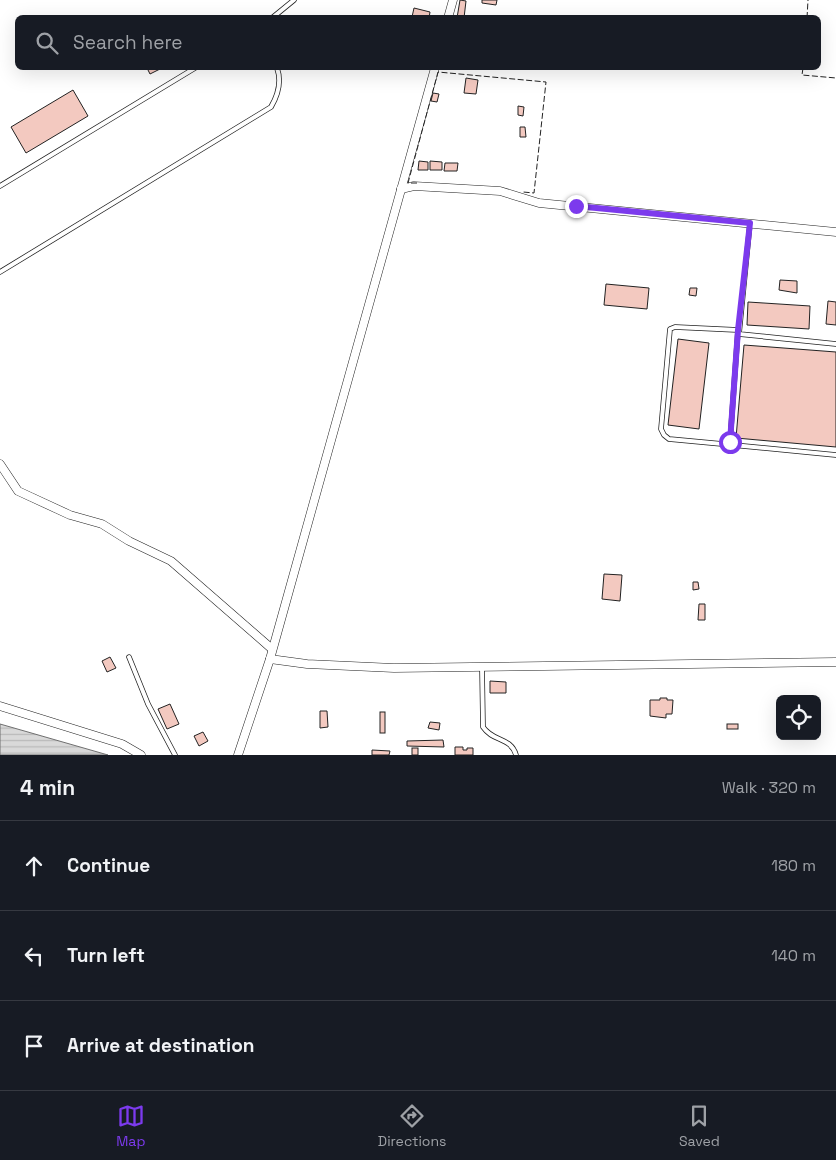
<!DOCTYPE html>
<html lang="en">
<head>
<meta charset="utf-8">
<style>
	:root { --surface:#171b24; --page:#20242c; --text:#f1f3f6; --muted:#9ea1a6; --line:#363941; --accent:#7c3aed }
	body { margin:0; font-family:"Space Grotesk",sans-serif; background:var(--page); color:var(--text) }
	.controls { position:absolute; right:15px; bottom:15px; display:grid; overflow:hidden; border-radius:8px; box-shadow:0 5px 20px #0002 }
	.controls button { width:45px; height:45px; display:grid; place-items:center; padding:0; border:0; border-bottom:1px solid var(--line); background:var(--surface); color:var(--text); font:25px sans-serif }
	.stop { position:absolute; width:15px; height:15px; margin:-11px; border:4px solid #7c3aed; border-radius:50%; background:#fff }
	.stop.end { background:#7c3aed; border-color:#fff; box-shadow:0 1px 5px #0008 }
	.list { margin:0; padding:0; list-style:none }
	h2 { display:flex; justify-content:space-between; align-items:center; height:65px; margin:0; padding:0 20px; font-size:21px }
	h2 small { font-size:16px; font-weight:400; color:var(--muted) }
	.list li { display:grid; grid-template-columns:32px 1fr auto; gap:15px; align-items:center; box-sizing:border-box; height:90px; padding:0 20px; border-top:1px solid var(--line) }
	.list b { display:block; font-size:19px; white-space:nowrap }
	.list em { font-size:16px; font-style:normal; color:var(--muted) }
	.icon { flex:none; width:28px; height:28px; fill:none; stroke:currentColor; stroke-width:2; stroke-linecap:round; stroke-linejoin:round }
	.map { position:relative; flex:none; width:836px; height:755px; overflow:hidden }
	.search { position:absolute; background:var(--surface); box-shadow:0 5px 20px #0002; left:15px; right:15px; top:15px; height:55px; display:flex; align-items:center; gap:12px; box-sizing:border-box; padding:0 18px; border-radius:8px; color:var(--muted); font-size:19px }
	.sheet { height:335px; background:var(--surface) }
	nav { display:flex; justify-content:space-around; align-items:center; box-sizing:border-box; height:70px; border-top:1px solid var(--line); background:var(--surface); font-size:14px; color:var(--muted) }
	nav a { display:grid; justify-items:center; gap:2px }
	nav .on { color:var(--accent) }
	.map>svg:first-child { display:block }
</style>
</head>
<body>
<div class="map">
<svg width="836" height="755" viewBox="0 0 836 755">
	<defs>
		<pattern id="water-rules" width="6" height="5" patternUnits="userSpaceOnUse" patternTransform="scale(1.25)"><rect width="6" height="5" fill="#d9d9d9"/><path d="M0 2.5h6" fill="none" stroke="#bababa"/></pattern>
	</defs>
	<rect width="100%" height="100%" fill="#fff"/>
	<path fill="url(#water-rules)" stroke="#6f6f6f" d="M0 724 108 755H0Z"/>
	<g fill="#f3c9c0" stroke="#222">
		<path d="M460 0 466 1 464 18H457Z"/>
		<path d="M482 0H497L496 5 482 3Z"/>
		<path d="M414 8 430 12 429 18 412 17Z"/>
		<path d="M147 68H162L150 74Z"/>
		<path d="M466 78 478 80 476 94 464 93Z"/>
		<path d="M73 90 88 116 26 153 11 127Z"/>
		<path d="M433 93 439 94 437 102 431 101Z"/>
		<path d="M518 106 524 107 523 116 518 115Z"/>
		<path d="M520 127H525L526 137H520Z"/>
		<path d="M419 161 428 162V170H418Z"/>
		<path d="M430 161 442 162V170H430Z"/>
		<path d="M445 163H458L457 171H444Z"/>
		<path d="M780 280 797 281V293L779 290Z"/>
		<path d="M606 284 649 288 647 309 604 305Z"/>
		<path d="M690 288H697L696 296 689 295Z"/>
		<path d="M828 301 836 302V325L826 324Z"/>
		<path d="M748 302 810 306 809 329 747 325Z"/>
		<path d="M678 339 709 343 699 429 668 425Z"/>
		<path d="M744 345 836 352V447L736 438Z"/>
		<path d="M604 574 622 575 620 601 602 599Z"/>
		<path d="M693 582H698L699 589 693 590Z"/>
		<path d="M699 604H705V620H698Z"/>
		<path d="M110 657 116 668 107 672 102 661Z"/>
		<path d="M490 681 506 682V693H490Z"/>
		<path d="M660 698H667V700H673L672 714H666V718L650 716V700H660Z"/>
		<path d="M170 704 179 724 167 729 158 709Z"/>
		<path d="M320 711H327L328 727 320 728Z"/>
		<rect x="380" y="712" width="5" height="21"/>
		<path d="M430 722 440 723 439 730 428 728Z"/>
		<rect x="727" y="724" width="11" height="5"/>
		<path d="M203 732 208 741 199 746 194 736Z"/>
		<path d="M443 740 444 747 407 746V741Z"/>
		<path d="M455 747H463V750H467V748H473V755H455Z"/>
		<rect x="412" y="748" width="6" height="7"/>
		<path d="M372 750 390 751 389 755H372Z"/>
	</g>
	<g fill="none" stroke-linecap="round" stroke-linejoin="round">
		<defs>
			<g id="lane">
				<path d="M272 18 294 0"/>
				<path d="M0 186 195 68"/>
				<path d="M750 223 739 334 836 344"/>
				<path d="M0 272 271 107C278 95 282 82 277 68"/>
				<path d="M733 445 669 439 664 435 661 429 670 329 675 327 738 330 730 442 733 445 836 455"/>
				<path d="M129 657 148 704 175 755"/>
				<path d="M482 667 483 727C493 742 511 737 516 755"/>
			</g>
			<g id="street">
				<path d="M448 18 453 0"/>
				<path d="M401 189 414 186 500 191 539 203 836 232"/>
				<path d="M0 464 18 491 70 515 102 524 129 541 171 561 272 649"/>
				<path d="M270 659 307 664 394 668 836 662"/>
				<path d="M0 706 122 744 141 755"/>
				<path d="M238 755 270 659 435 68"/>
			</g>
		</defs>
		<use href="#lane" stroke="#222" stroke-width="5.5"/>
		<use href="#street" stroke="#222" stroke-width="9"/>
		<use href="#lane" stroke="#fff" stroke-width="4"/>
		<use href="#street" stroke="#fff" stroke-width="8"/>
		<g stroke="#222" stroke-width="1" stroke-dasharray="6 2.5" stroke-linecap="butt">
			<path d="M807 18 808 0"/>
			<path d="M803 68 802 75 836 78"/>
			<path d="M417 183H408L438 72 546 82 534 193 523 192"/>
		</g>
	</g>
	<g fill="none" stroke-linecap="round" stroke-linejoin="round">
		<path stroke="#7c3aed" stroke-width="6" d="M576 206 750 223 738 330 730 442"/>
	</g>
</svg>
<div class="controls">
<button><svg class="icon" aria-label="locate" viewBox="0 0 24 24"><circle cx="12" cy="12" r="6"/><path d="M12 2v4M12 18v4M2 12h4M18 12h4"/></svg></button>
</div>
<div class="stop" style="left:730px;top:442px"></div>
<div class="stop end" style="left:576px;top:206px"></div>
<div class="search"><svg class="icon" aria-label="search" viewBox="0 0 24 24"><circle cx="10" cy="10" r="6"/><path d="M15 15l6 6"/></svg>Search here</div>
</div>
<section class="sheet">
<h2>4 min<small>Walk · 320 m</small></h2>
<ul class="list">
<li><svg class="icon" aria-label="ahead" viewBox="0 0 24 24"><path d="M12 20V5M6 11l6-6 6 6"/></svg><div><b>Continue</b></div><em>180 m</em></li>
<li><svg class="icon" aria-label="left" viewBox="0 0 24 24"><path d="M17 20v-9H6M10 6l-5 5 5 5"/></svg><div><b>Turn left</b></div><em>140 m</em></li>
<li><svg class="icon" aria-label="arrive" viewBox="0 0 24 24"><path d="M6 21V4h12l-3 4 3 4H6"/></svg><div><b>Arrive at destination</b></div></li>
</ul>
</section>
<nav>
<a class="on"><svg class="icon" aria-label="map" viewBox="0 0 24 24"><path d="M3 6l6-2 6 2 6-2v14l-6 2-6-2-6 2zM9 4v14M15 6v14"/></svg>Map</a>
<a><svg class="icon" aria-label="directions" viewBox="0 0 24 24"><path d="M12 3l9 9-9 9-9-9zM9 14v-3h6M13 9l2 2-2 2"/></svg>Directions</a>
<a><svg class="icon" aria-label="saved" viewBox="0 0 24 24"><path d="M7 4h10v16l-5-4-5 4z"/></svg>Saved</a>
</nav>
</body>
</html>
